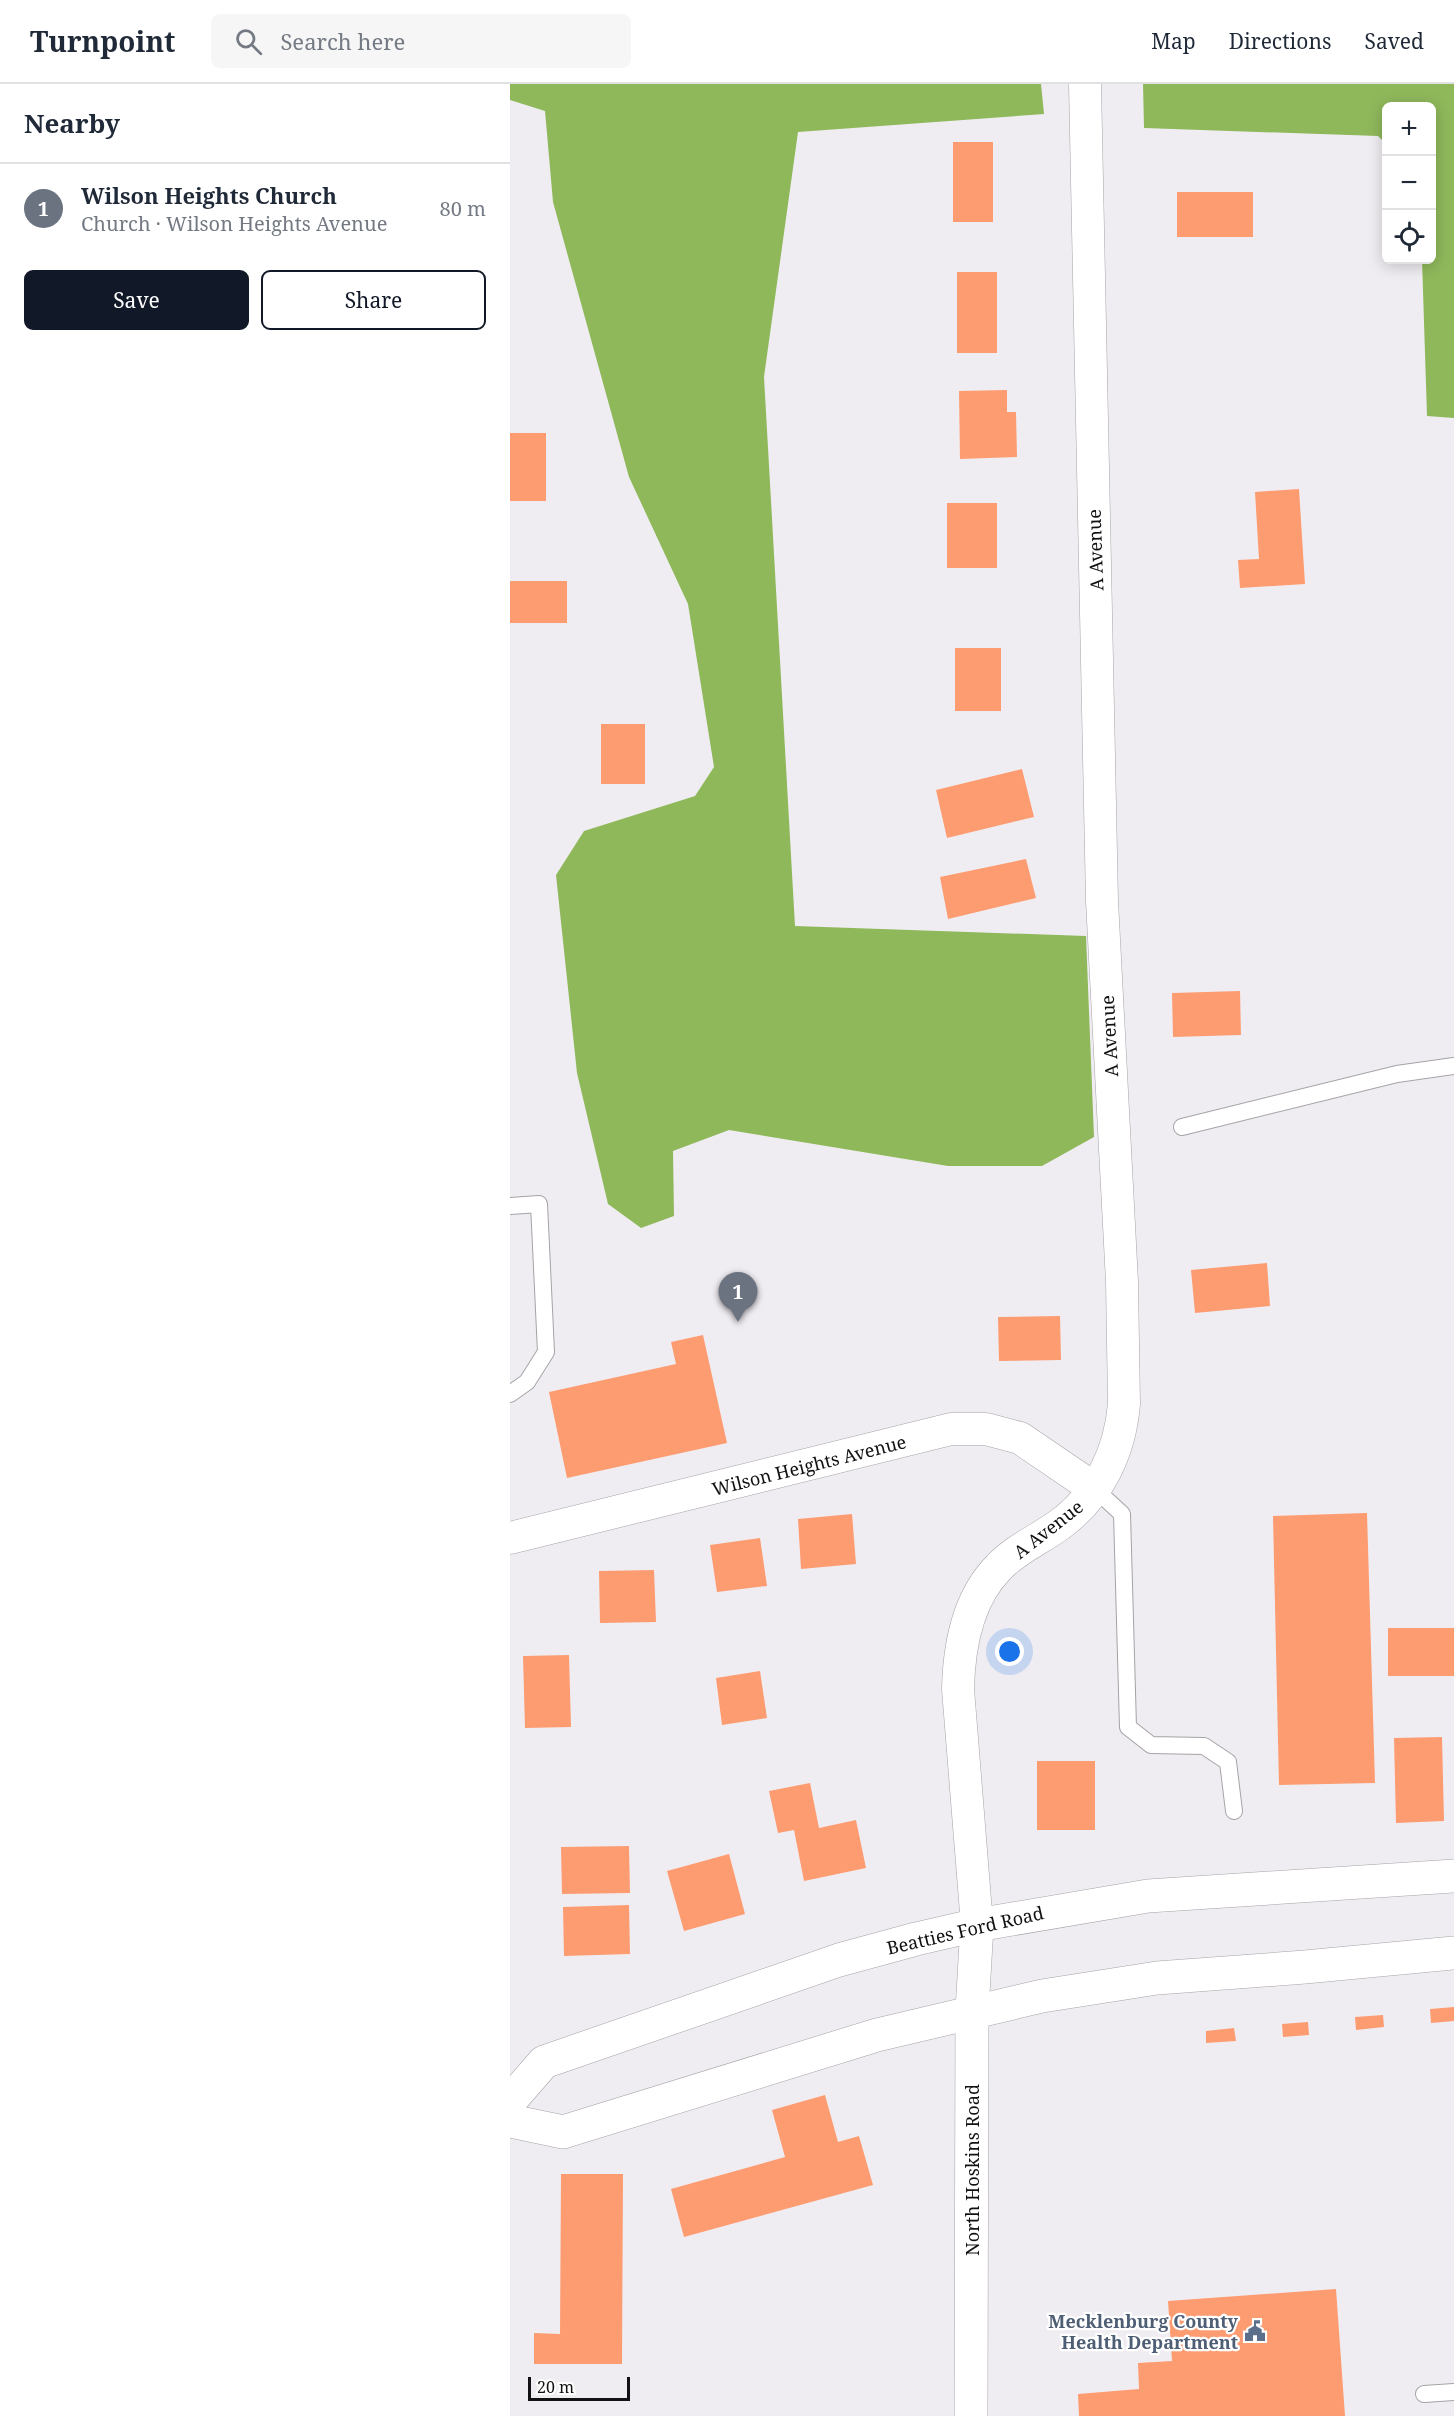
<!DOCTYPE html>
<html lang="en">
<head>
<meta charset="utf-8">
<style>
	:root { --surface:#fff; --page:#f6f6f7; --text:#1f2937; --muted:#747a83; --line:#e0e1e3; --accent:#111827 }
	body { margin:0; font-family:"Noto Serif",serif; background:var(--page); color:var(--text) }
	.controls { position:absolute; right:18px; top:18px; display:grid; overflow:hidden; border-radius:9px; box-shadow:0 3px 15px #0003 }
	.controls button { width:54px; height:54px; display:grid; place-items:center; padding:0; border:0; border-bottom:2px solid var(--line); background:var(--surface); color:var(--text); font:30px sans-serif }
	.scale { position:absolute; left:18px; bottom:15px; width:102px; box-sizing:border-box; padding-left:6px; border:3px solid #111012; border-top:0; font-size:16px; line-height:21px; white-space:nowrap; color:#111012; -webkit-text-stroke:4px #fff; paint-order:stroke }
	.you { position:absolute; left:500px; top:1568px; width:21px; height:21px; margin:-15px; border:4px solid #fff; border-radius:50%; background:#1a73e8; box-shadow:0 0 0 9px #1a73e833 }
	.badge { display:grid; place-items:center; width:39px; height:39px; border-radius:50%; background:var(--accent); color:#fff; font-size:20px; font-weight:700 }
	.pin { position:absolute; translate:-50% -50px; filter:drop-shadow(0 2px 3px #0008) }
	.pin::after { content:''; position:absolute; top:32px; width:21px; height:18px; background:inherit; clip-path:polygon(0 0,100% 0,50% 100%) }
	.list { margin:0; padding:0; list-style:none }
	h2 { display:flex; justify-content:space-between; align-items:center; height:78px; margin:0; padding:0 24px; font-size:26px }
	h2 small { font-size:20px; font-weight:400; color:var(--muted) }
	.list li { display:grid; grid-template-columns:39px 1fr auto; gap:18px; align-items:center; box-sizing:border-box; height:90px; padding:0 24px; border-top:2px solid var(--line) }
	.list b { display:block; font-size:22px; white-space:nowrap }
	.list p { margin:0; font-size:20px; white-space:nowrap; color:var(--muted) }
	.list em { font-size:20px; font-style:normal; color:var(--muted) }
	.actions { display:flex; gap:12px; padding:18px 24px }
	.actions a { flex:1; padding:14px 0; border:2px solid var(--accent); border-radius:9px; text-align:center; font-size:21px; color:var(--accent) }
	.actions .main { background:var(--accent); color:#fff }
	.icon { flex:none; width:33px; height:33px; fill:none; stroke:currentColor; stroke-width:2; stroke-linecap:round; stroke-linejoin:round }
	.map { position:relative; flex:none; width:944px; height:2332px; overflow:hidden }
	header { display:flex; align-items:center; gap:36px; box-sizing:border-box; height:84px; padding:0 30px; background:var(--surface); border-bottom:2px solid var(--line) }
	header strong { font-size:28px }
	nav { display:flex; gap:33px; margin-inline-start:auto; font-size:21px }
	.search { width:420px; height:54px; background:var(--page); display:flex; align-items:center; gap:15px; box-sizing:border-box; padding:0 21px; border-radius:9px; color:var(--muted); font-size:22px }
	main { display:flex }
	aside { flex:1; background:var(--surface) }
	.map>svg:first-child { display:block }
</style>
</head>
<body>
<header>
<strong>Turnpoint</strong>
<div class="search"><svg class="icon" aria-label="search" viewBox="0 0 24 24"><circle cx="10" cy="10" r="6"/><path d="M15 15l6 6"/></svg>Search here</div>
<nav><a>Map</a><a>Directions</a><a>Saved</a></nav>
</header>
<main>
<aside>
<h2>Nearby<small></small></h2>
<ul class="list">
<li><span class="badge" style="background:#6b7280">1</span><div><b>Wilson Heights Church</b><p>Church · Wilson Heights Avenue</p></div><em>80 m</em></li>
</ul>
<div class="actions"><a class="main">Save</a><a>Share</a></div>
</aside>
<div class="map">
<svg width="944" height="2332" viewBox="0 0 944 2332">
	<rect width="100%" height="100%" fill="#f0edf2"/>
	<g fill="#8fb85b">
		<path d="M0 0H531L534 30 288 48 254 293 285 842 576 852 584 1053 532 1082H438L219 1046 163 1067 164 1132 131 1144 98 1120 67 989 46 791 74 747 185 712 204 683 178 520 119 393 43 118 35 27 0 16Z"/>
		<path d="M633 0H944V334L917 332 912 176H922V22H876V60L868 52 634 44Z"/>
	</g>
	<g fill="#fd9c71">
		<rect x="443" y="58" width="40" height="80"/>
		<rect x="667" y="108" width="76" height="45"/>
		<rect x="447" y="188" width="40" height="81"/>
		<path d="M497 306V328H506L507 373 450 375 449 307Z"/>
		<rect x="0" y="349" width="36" height="68"/>
		<path d="M789 405 795 500 730 504 728 476 749 475 745 408Z"/>
		<rect x="437" y="419" width="50" height="65"/>
		<rect x="0" y="497" width="57" height="42"/>
		<rect x="445" y="564" width="46" height="63"/>
		<rect x="91" y="640" width="44" height="60"/>
		<path d="M512 685 524 733 437 754 426 706Z"/>
		<path d="M516 775 526 814 438 835 430 793Z"/>
		<path d="M730 907 731 951 663 953 662 909Z"/>
		<path d="M757 1179 760 1222 685 1229 681 1186Z"/>
		<path d="M550 1232 551 1276 489 1277 488 1233Z"/>
		<path d="M193 1251 217 1359 57 1394 39 1308 166 1280 161 1258Z"/>
		<path d="M857 1429 865 1699 769 1701 763 1432Z"/>
		<path d="M342 1430 346 1480 291 1485 288 1435Z"/>
		<path d="M250 1454 257 1502 207 1508 200 1461Z"/>
		<path d="M144 1486 146 1538 90 1539 89 1487Z"/>
		<rect x="878" y="1544" width="66" height="48"/>
		<path d="M59 1571 61 1643 15 1644 13 1572Z"/>
		<path d="M250 1587 257 1634 212 1641 206 1594Z"/>
		<path d="M932 1653 934 1737 886 1739 884 1654Z"/>
		<rect x="527" y="1677" width="58" height="69"/>
		<path d="M300 1699 309 1744 346 1736 356 1784 294 1797 284 1746 268 1749 259 1707Z"/>
		<path d="M119 1762 120 1809 52 1810 51 1763Z"/>
		<path d="M219 1770 235 1830 174 1847 157 1787Z"/>
		<path d="M119 1821 120 1870 54 1872 53 1823Z"/>
		<path d="M944 1923V1937L921 1939 920 1925Z"/>
		<path d="M873 1931 874 1943 846 1946 845 1933Z"/>
		<path d="M798 1938 799 1951 773 1953 772 1940Z"/>
		<path d="M724 1944 726 1957 696 1959V1947Z"/>
		<path d="M315 2011 328 2058 349 2052 363 2101 174 2153 161 2105 275 2073 262 2026Z"/>
		<path d="M51 2090H113L112 2280H24V2249L50 2250Z"/>
		<path d="M826 2205 835 2332H569L568 2310 629 2305 628 2279 662 2277 658 2217Z"/>
	</g>
	<g fill="none" stroke-linecap="round" stroke-linejoin="round">
		<defs>
			<g id="lane">
				<path d="M672 1043 887 990 944 982"/>
				<path d="M0 1122 29 1120 36 1268 17 1298 0 1310"/>
				<path d="M585 1405 612 1430 618 1643 641 1661 694 1662 718 1678 724 1727"/>
				<path d="M914 2310 944 2308"/>
			</g>
			<g id="street">
				<path d="M0 1454 441 1345H476L510 1354 585 1405"/>
				<path d="M467 1841 448 1605C449 1562 457 1515 489 1483 506 1465 530 1455 549 1441 589 1412 610 1368 614 1320L612 1198 592 817 575 0"/>
			</g>
			<g id="secondary">
				<path d="M0 2017 34 1978 329 1876 406 1855 467 1841 638 1812 944 1792"/>
				<path d="M0 2037 53 2048 367 1951 532 1912 647 1894 795 1883 944 1869"/>
				<path d="M461 2332 462 1927 467 1841"/>
			</g>
		</defs>
		<use href="#lane" stroke="#a5a3a7" stroke-width="18"/>
		<use href="#street" stroke="#a5a3a7" stroke-width="33"/>
		<use href="#secondary" stroke="#a5a3a7" stroke-width="34"/>
		<use href="#lane" stroke="#fff" stroke-width="16"/>
		<use href="#street" stroke="#fff" stroke-width="32"/>
		<use href="#secondary" stroke="#fff" stroke-width="33"/>
	</g>
	<defs>
		<symbol id="civic-bare" viewBox="-9 -9 18 18"><path d="M-.6-6.5H3V-4.5H.6V-3L4-1V1h2V6H-6V1h2V-1L-.6-3ZM-1.2 2.5V6h2.4V2.5Z" fill="#5c6f8a" stroke="#fff" stroke-width="2.5" paint-order="stroke"/></symbol>
	</defs>
	<g fill-rule="evenodd">
		<use href="#civic-bare" x="730" y="2232" width="30" height="30"/>
	</g>
	<g text-anchor="middle" dominant-baseline="central" stroke-width="4.5" stroke-linejoin="round" paint-order="stroke">
		<g font-size="18" fill="#111012" stroke="#fff">
			<text transform="translate(585 466) rotate(-92)">A Avenue</text>
			<text transform="translate(599 952) rotate(-93)">A Avenue</text>
			<text transform="translate(299 1381) rotate(-14)">Wilson Heights Avenue</text>
			<text transform="translate(538 1445) rotate(-38)">A Avenue</text>
			<text transform="translate(455 1846) rotate(-13)">Beatties Ford Road</text>
			<text transform="translate(462 2086) rotate(-90)">North Hoskins Road</text>
		</g>
		<g font-size="18" font-weight="bold" fill="#4e5e75" stroke="#fff" text-anchor="end">
			<text x="728" y="2237">Mecklenburg County<tspan x="728" dy="21">Health Department</tspan></text>
		</g>
	</g>
</svg>
<div class="controls">
<button>+</button>
<button>−</button>
<button><svg class="icon" aria-label="locate" viewBox="0 0 24 24"><circle cx="12" cy="12" r="6"/><path d="M12 2v4M12 18v4M2 12h4M18 12h4"/></svg></button>
</div>
<div class="scale">20 m</div>
<div class="you"></div>
<div class="pin badge" style="left:228px;top:1238px;background:#6b7280">1</div>
</div>
</main>
</body>
</html>
